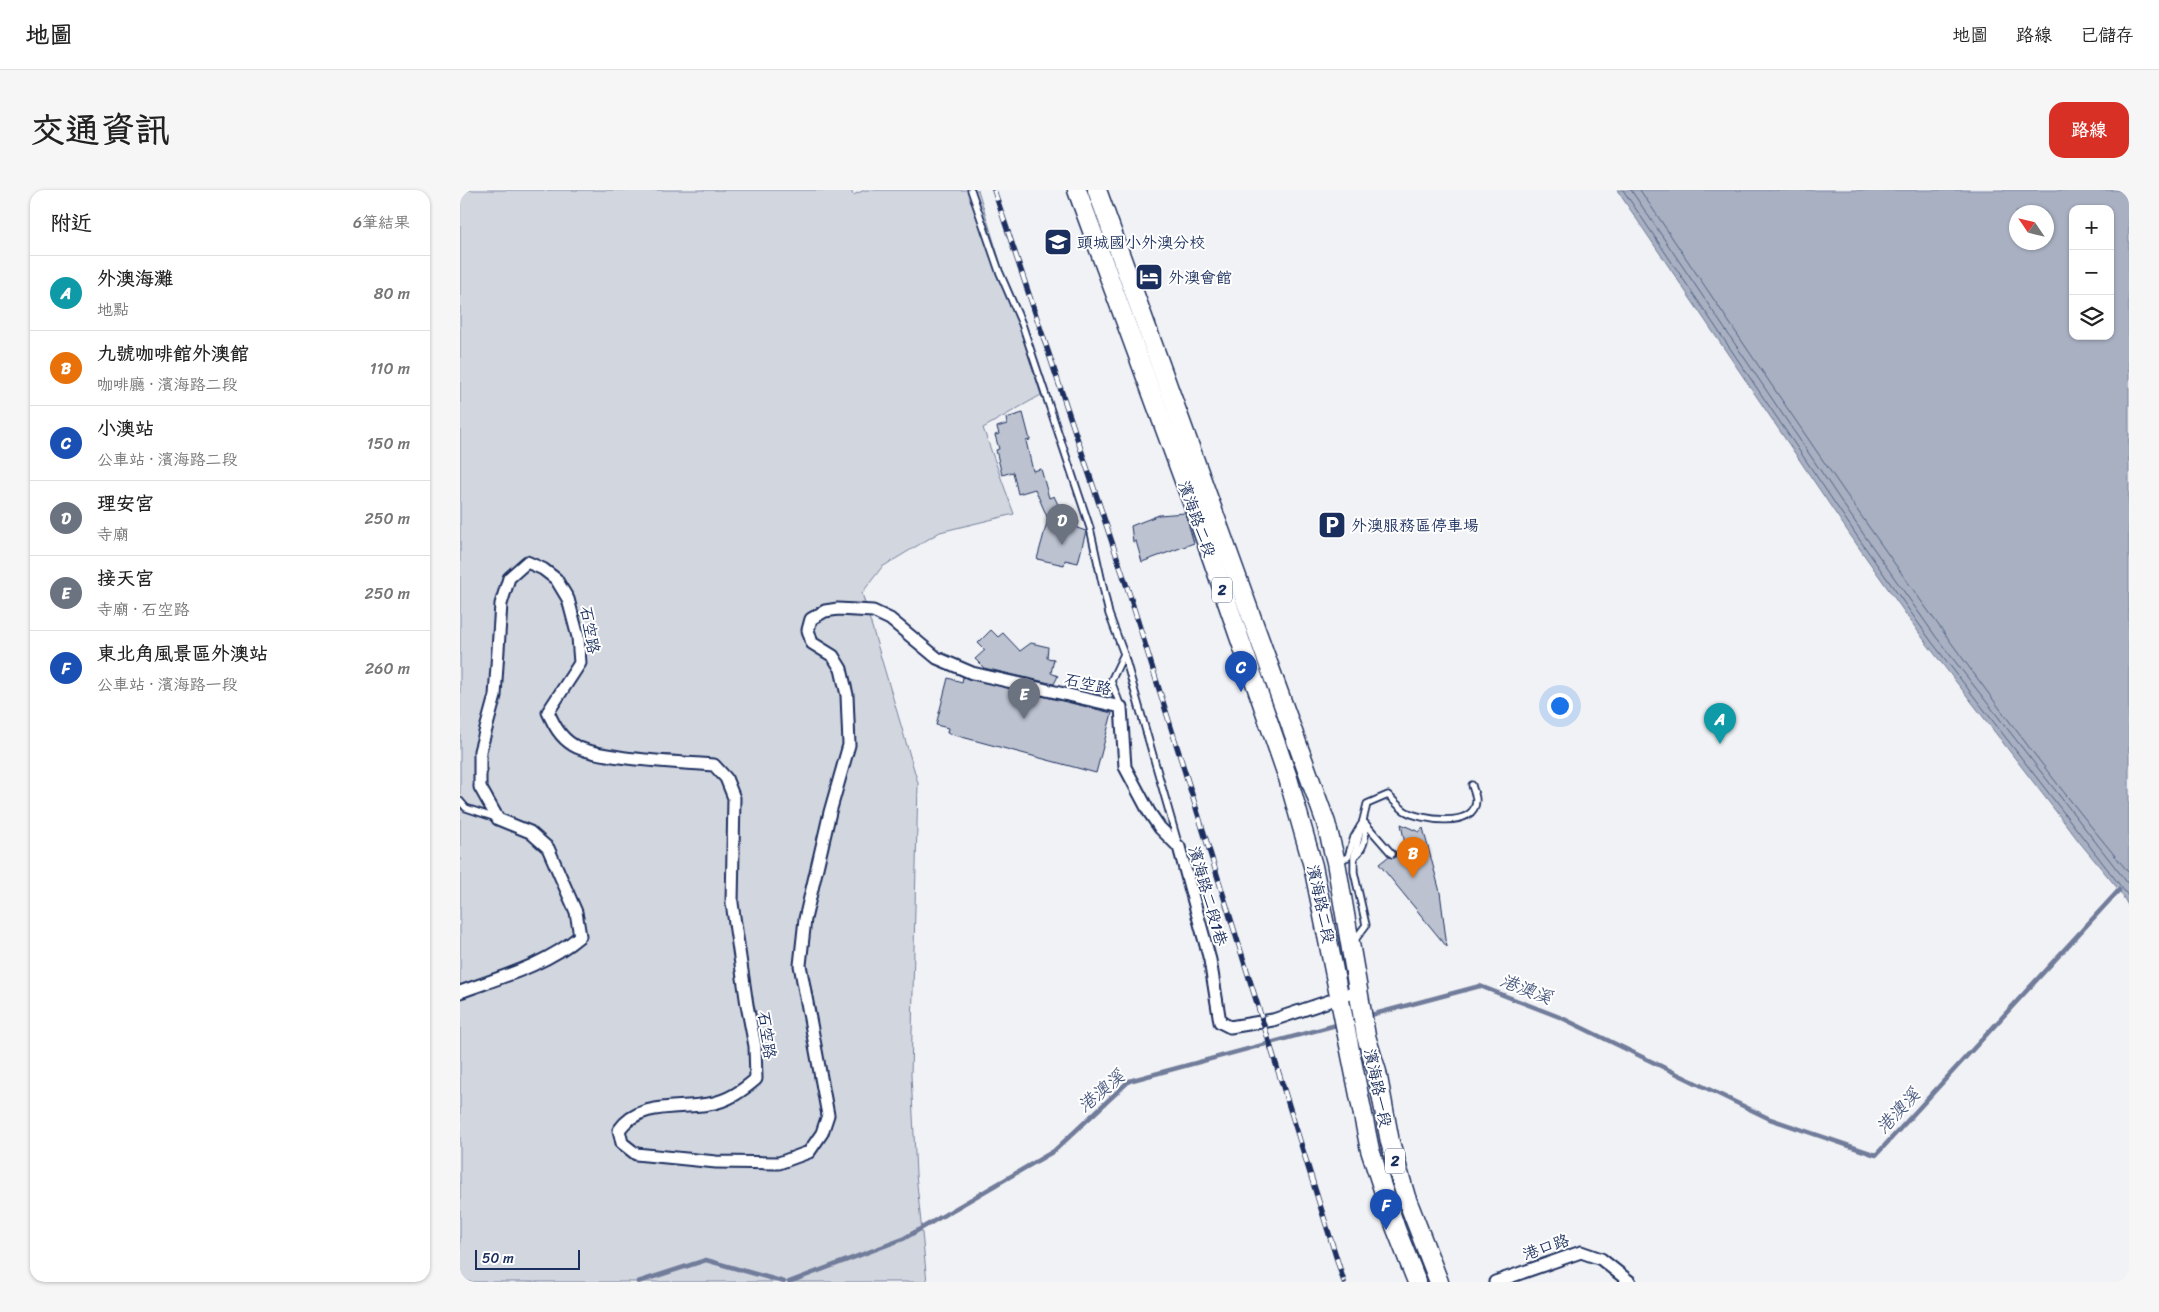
<!DOCTYPE html>
<html lang="zh-TW">
<head>
<meta charset="utf-8">
<style>
	:root { --surface:#fff; --page:#f6f6f6; --text:#222; --muted:#767676; --line:#e0e0e0; --accent:#d93025 }
	body { margin:0; font-family:Sriracha,"LXGW WenKai TC",sans-serif; background:var(--page); color:var(--text) }
	.controls { position:absolute; right:15px; top:15px; display:grid; overflow:hidden; border-radius:10px; box-shadow:0 1px 4px #0004 }
	.controls button { width:45px; height:45px; display:grid; place-items:center; padding:0; border:0; border-bottom:1px solid var(--line); background:var(--surface); color:var(--text); font:25px sans-serif }
	.compass { position:absolute; left:1549px; top:15px; width:45px; height:45px; border-radius:50%; background:var(--surface); box-shadow:0 1px 4px #0004; rotate:305deg }
	.scale { position:absolute; left:15px; bottom:12px; width:105px; box-sizing:border-box; padding-left:5px; border:2px solid #1b2f5e; border-top:0; font-size:14px; line-height:18px; white-space:nowrap; color:#1b2f5e; -webkit-text-stroke:4px #fff; paint-order:stroke }
	.you { position:absolute; left:1099px; top:515px; width:18px; height:18px; margin:-12px; border:4px solid #fff; border-radius:50%; background:#1a73e8; box-shadow:0 0 0 8px #1a73e833 }
	.badge { display:grid; place-items:center; width:32px; height:32px; border-radius:50%; background:var(--accent); color:#fff; font-size:16px; font-weight:700 }
	.pin { position:absolute; translate:-50% -41px; filter:drop-shadow(0 1px 2px #0008) }
	.pin::after { content:''; position:absolute; top:26px; width:18px; height:15px; background:inherit; clip-path:polygon(0 0,100% 0,50% 100%) }
	.list { margin:0; padding:0; list-style:none }
	h2 { display:flex; justify-content:space-between; align-items:center; height:65px; margin:0; padding:0 20px; font-size:21px }
	h2 small { font-size:16px; font-weight:400; color:var(--muted) }
	.list li { display:grid; grid-template-columns:32px 1fr auto; gap:15px; align-items:center; box-sizing:border-box; height:75px; padding:0 20px; border-top:1px solid var(--line) }
	.list b { display:block; font-size:19px; white-space:nowrap }
	.list p { margin:0; font-size:16px; white-space:nowrap; color:var(--muted) }
	.list em { font-size:16px; font-style:normal; color:var(--muted) }
	.icon { flex:none; width:28px; height:28px; fill:none; stroke:currentColor; stroke-width:2; stroke-linecap:round; stroke-linejoin:round }
	.map { position:relative; flex:none; width:1669px; height:1092px; overflow:hidden; border-radius:15px }
	header { display:flex; align-items:center; gap:30px; box-sizing:border-box; height:70px; padding:0 25px; background:var(--surface); border-bottom:1px solid var(--line) }
	header strong { font-size:24px }
	nav { display:flex; gap:28px; margin-inline-start:auto; font-size:18px }
	.intro { display:flex; align-items:center; justify-content:space-between; box-sizing:border-box; height:120px; padding:0 30px }
	h1 { margin:0; font-size:35px }
	.button { padding:12px 22px; border-radius:15px; background:var(--accent); color:#fff; font-size:18px; font-weight:700 }
	main { display:flex; gap:30px; padding:0 30px }
	aside { flex:1; background:var(--surface); border-radius:15px; box-shadow:0 1px 4px #0004 }
	.map>svg:first-child { display:block }
</style>
</head>
<body>
<header>
<strong>地圖</strong>
<nav><a>地圖</a><a>路線</a><a>已儲存</a></nav>
</header>
<div class="intro"><h1>交通資訊</h1><a class="button">路線</a></div>
<main>
<aside>
<h2>附近<small>6筆結果</small></h2>
<ul class="list">
<li><span class="badge" style="background:#0f9aa8">A</span><div><b>外澳海灘</b><p>地點</p></div><em>80 m</em></li>
<li><span class="badge" style="background:#e8710a">B</span><div><b>九號咖啡館外澳館</b><p>咖啡廳 · 濱海路二段</p></div><em>110 m</em></li>
<li><span class="badge" style="background:#1a4fb4">C</span><div><b>小澳站</b><p>公車站 · 濱海路二段</p></div><em>150 m</em></li>
<li><span class="badge" style="background:#6b7280">D</span><div><b>理安宮</b><p>寺廟</p></div><em>250 m</em></li>
<li><span class="badge" style="background:#6b7280">E</span><div><b>接天宮</b><p>寺廟 · 石空路</p></div><em>250 m</em></li>
<li><span class="badge" style="background:#1a4fb4">F</span><div><b>東北角風景區外澳站</b><p>公車站 · 濱海路一段</p></div><em>260 m</em></li>
</ul>
</aside>
<div class="map">
<svg width="1669" height="1092" viewBox="0 0 1669 1092">
	<rect width="100%" height="100%" fill="#f1f2f5"/>
	<filter id="ink" filterUnits="userSpaceOnUse"><feTurbulence type="fractalNoise" baseFrequency=".02" numOctaves="2"/><feDisplacementMap in="SourceGraphic" scale="10" xChannelSelector="R" yChannelSelector="G"/><feConvolveMatrix kernelMatrix="1 2 1 2 8 2 1 2 1" color-interpolation-filters="sRGB"/></filter>
	<g filter="url(#ink)">
		<path fill="#d2d6df" stroke="#76829e" d="M0 0H391L393 5 405 0H518L581 205 523 238 554 324 480 342 422 377 402 403 458 593 451 885 456 984 467 1092H0Z"/>
		<path fill="#a8b0c2" stroke="#707c9a" fill-rule="evenodd" d="M1157 0H1669V717L1659 700 1621 654 1467 454 1395 352ZM1613 19H1650V146H1613ZM1556 22H1586V52H1556Z"/>
		<g fill="none" stroke-linecap="round" stroke-linejoin="round">
			<g stroke="#536386" stroke-width="1">
				<path d="M1163 0 1399 349 1471 451 1669 707"/>
				<path d="M1171 0 1404 345 1476 447 1669 695"/>
				<path d="M1180 0C1337 232 1490 467 1669 683"/>
			</g>
			<g stroke="#707c9a" stroke-width="4.5">
				<path d="M907 826 1020 796 1102 828 1310 929 1416 965 1659 700"/>
				<path d="M178 1092 246 1070 324 1092"/>
				<path d="M329 1092 443 1049 594 961 669 891 880 834"/>
			</g>
		</g>
		<g fill="#bcc2d0" stroke="#1b2f5e">
			<path d="M563 223 570 250 566 251 573 281 581 279 589 308 594 306 601 321 609 317 619 332 617 338 626 341 618 373 605 370 604 375 577 369 588 329 575 299 558 304 553 282 542 285 536 260 539 259 535 245 539 244 537 237 547 234 546 228Z"/>
			<path d="M725 323 734 353 682 372 676 351 673 352 671 336 699 325Z"/>
			<path d="M531 440 538 447 543 443 560 461 571 453 588 457 587 468 594 469 591 483 598 486 594 494 524 478 515 469 525 460 518 453Z"/>
			<path d="M503 487 652 523 636 583 487 543 488 538 476 535 488 488 502 492Z"/>
			<path d="M941 634 959 642 963 638 980 702 987 757 919 674 928 667 935 668 936 661 945 654Z"/>
		</g>
		<g fill="none" stroke-linecap="round" stroke-linejoin="round">
			<defs>
				<g id="service">
					<path d="M511 0 539 81 562 134 630 338 649 424 664 464 718 653"/>
					<path d="M661 517 651 491 664 464"/>
					<path d="M0 611 6 618 36 628"/>
					<path d="M903 631 932 664"/>
					<path d="M896 665C905 657 907 644 904 633"/>
					<path d="M879 671 888 667 894 647 901 635"/>
					<path d="M894 751 906 735 894 682V667L907 614 928 605C933 610 939 617 945 621 960 630 1016 639 1016 610 1016 605 1013 600 1012 595"/>
				</g>
				<g id="minor">
					<path d="M0 802C41 787 86 775 120 746L116 722 88 658 70 642 38 629 20 597V561L35 506 41 414 49 388 67 372 83 379 96 389 108 409 118 447 120 473 88 522C94 535 100 547 113 555 138 570 222 572 254 575L266 588 274 608 272 713 287 815 295 856 296 889C282 901 268 911 249 914 219 919 179 911 159 940L162 953 176 964 256 972 319 973 349 962 362 943 368 925 340 775 345 729 370 622 389 555 387 505 381 479 373 466 352 453 348 440 351 429 365 421 378 419 413 421 430 429 477 468 512 483 661 517 665 577 689 622 700 638 719 657 750 770 760 832 770 837 813 830 899 801"/>
					<path d="M1035 1092 1121 1062 1141 1069 1170 1092"/>
				</g>
				<g id="primary">
					<path d="M617 0 741 337 828 588 853 676 910 960 936 1039 957 1092"/>
					<path d="M637 0 866 633 876 672 906 846 917 882 930 952 946 1007 979 1092"/>
				</g>
			</defs>
			<use href="#service" stroke="#1b2f5e" stroke-width="9"/>
			<use href="#minor" stroke="#1b2f5e" stroke-width="15"/>
			<use href="#primary" stroke="#1b2f5e" stroke-width="21"/>
			<use href="#service" stroke="#fff" stroke-width="5.5"/>
			<use href="#minor" stroke="#fff" stroke-width="11"/>
			<use href="#primary" stroke="#fff" stroke-width="18"/>
			<defs>
				<path id="rail" d="M534 0 670 406 884 1092"/>
			</defs>
			<use href="#rail" stroke="#1b2f5e" stroke-width="5.5"/>
			<use href="#rail" stroke="#fff" stroke-width="4" stroke-dasharray="11" stroke-linecap="butt"/>
		</g>
	</g>
	<defs>
		<symbol id="school-square" viewBox="-11 -11 22 22"><rect x="-9" y="-9" width="18" height="18" rx="4" fill="#1b2f5e" stroke="#fff"/><path d="M0-5L7-2L0 1L-7-2ZM-4 1L0 2.5L4 1V4Q0 6-4 4Z" fill="#fff"/></symbol>
		<symbol id="hotel-square" viewBox="-11 -11 22 22"><rect x="-9" y="-9" width="18" height="18" rx="4" fill="#1b2f5e" stroke="#fff"/><path d="M-6-4.5h1.5V1H6V5H4.5V3h-9V5H-6ZM-4 0a1.8 1.8 0 1 1 3.6 0ZM.5 0V-2.5h3Q6-2.5 6 0Z" fill="#fff"/></symbol>
		<symbol id="parking-square" viewBox="-11 -11 22 22"><rect x="-9" y="-9" width="18" height="18" rx="4" fill="#1b2f5e" stroke="#fff"/><path d="M-3.5-5.5H1a3.5 3.5 0 0 1 0 7H-1V5.5H-3.5ZM-1-3.4V-.6H.8a1.4 1.4 0 0 0 0-2.8Z" fill="#fff"/></symbol>
	</defs>
	<g fill-rule="evenodd">
		<use href="#school-square" x="582" y="36" width="32" height="32"/>
		<use href="#hotel-square" x="673" y="71" width="32" height="32"/>
		<use href="#parking-square" x="856" y="319" width="32" height="32"/>
	</g>
	<g text-anchor="middle" dominant-baseline="central" stroke-width="4" stroke-linejoin="round" paint-order="stroke">
		<g fill="#fff" stroke="#5f6d8e" stroke-width="1">
			<rect x="752" y="387.5" width="20" height="25" rx="4"/>
			<rect x="925" y="958.5" width="20" height="25" rx="4"/>
		</g>
		<g font-size="15" font-weight="bold" fill="#1b2f5e">
			<text x="762" y="400">2</text>
			<text x="935" y="971">2</text>
		</g>
		<g font-size="16" fill="#1b2f5e" stroke="#fff" text-anchor="start">
			<text x="617" y="52">頭城國小外澳分校</text>
			<text x="708" y="87">外澳會館</text>
			<text x="891" y="335">外澳服務區停車場</text>
		</g>
		<g font-size="16" fill="#1b2f5e" stroke="#fff">
			<text transform="translate(737 329) rotate(70)">濱海路二段</text>
			<text transform="translate(130 440) rotate(80)">石空路</text>
			<text transform="translate(628 494) rotate(13)">石空路</text>
			<text transform="translate(748 706) rotate(74)">濱海路二段1巷</text>
			<text transform="translate(861 714) rotate(78)">濱海路二段</text>
			<text transform="translate(307 845) rotate(82)">石空路</text>
			<text transform="translate(918 898) rotate(78)">濱海路一段</text>
			<text transform="translate(1086 1057) rotate(-19)">港口路</text>
		</g>
		<g font-size="18" font-style="italic" fill="#4c5c81" stroke="#fff">
			<text transform="translate(1066 799) rotate(21)">港澳溪</text>
			<text transform="translate(641 901) rotate(-40)">港澳溪</text>
			<text transform="translate(1438 921) rotate(-47)">港澳溪</text>
		</g>
	</g>
</svg>
<div class="controls">
<button>+</button>
<button>−</button>
<button><svg class="icon" aria-label="layers" viewBox="0 0 24 24"><path d="M12 4l9 5-9 5-9-5zM3 14l9 5 9-5"/></svg></button>
</div>
<svg class="compass" viewBox="-18 -18 36 36"><path d="M0-13l5 13h-10z" fill="#e53935"/><path d="M0 13l5-13h-10z" fill="#767676"/></svg>
<div class="scale">50 m</div>
<div class="you"></div>
<div class="pin badge" style="left:1260px;top:554px;background:#0f9aa8">A</div>
<div class="pin badge" style="left:953px;top:688px;background:#e8710a">B</div>
<div class="pin badge" style="left:781px;top:502px;background:#1a4fb4">C</div>
<div class="pin badge" style="left:602px;top:355px;background:#6b7280">D</div>
<div class="pin badge" style="left:564px;top:529px;background:#6b7280">E</div>
<div class="pin badge" style="left:926px;top:1040px;background:#1a4fb4">F</div>
</div>
</main>
</body>
</html>
